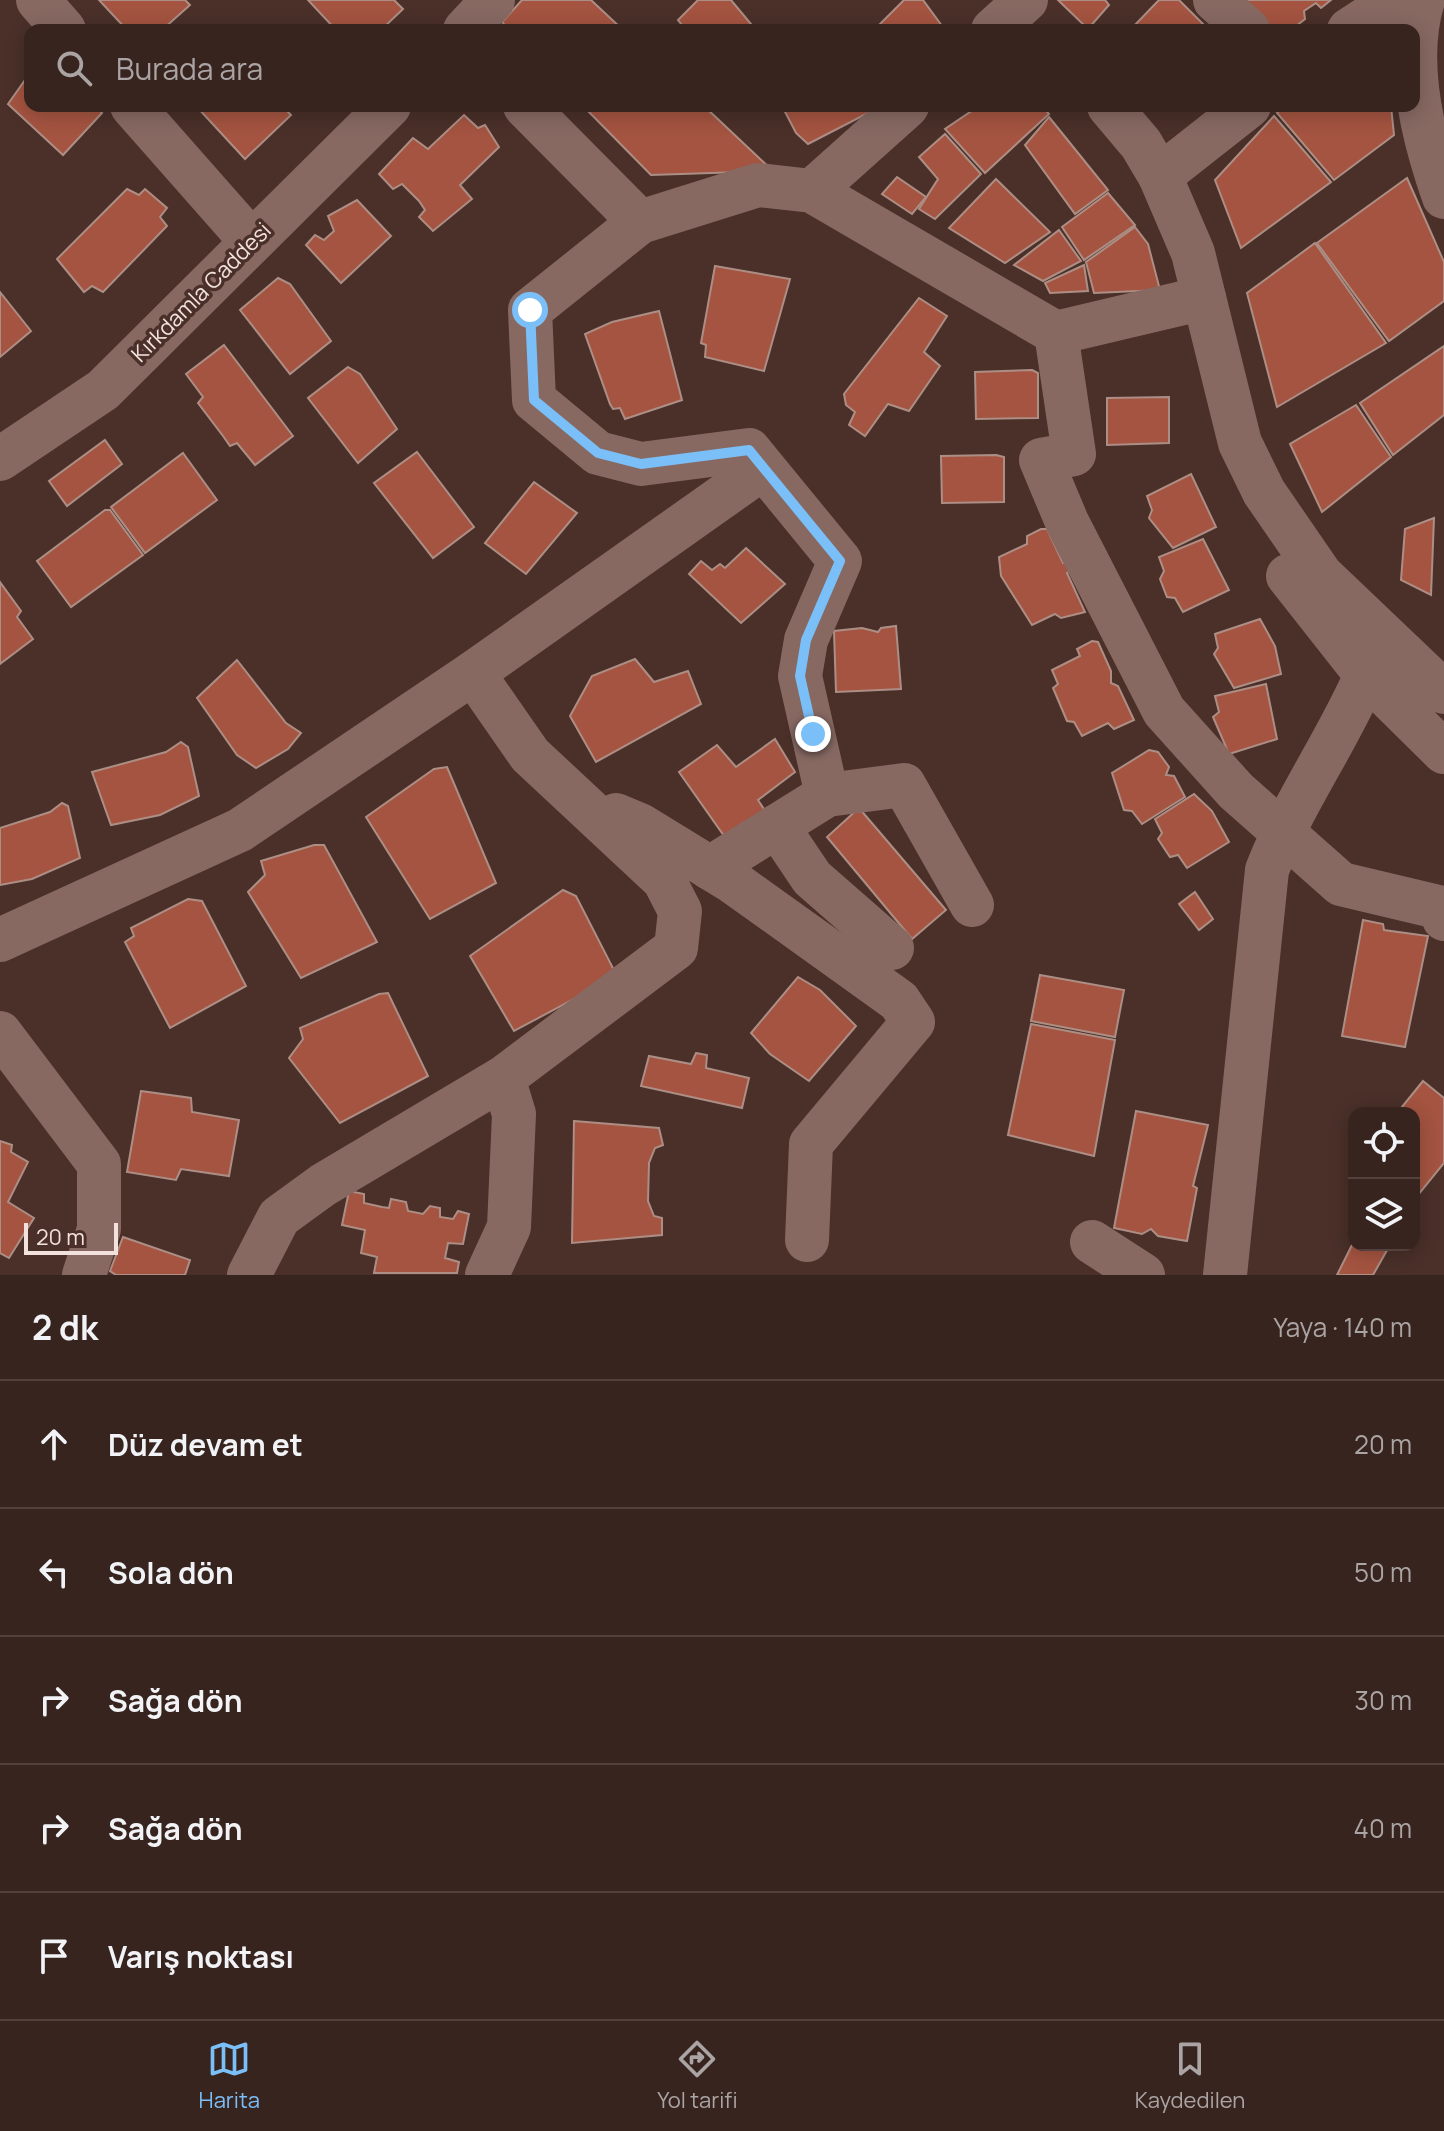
<!DOCTYPE html>
<html lang="tr">
<head>
<meta charset="utf-8">
<style>
	:root { --surface:#38241f; --page:#43302c; --text:#f1f3f6; --muted:#aba4a4; --line:#52413d; --accent:#7abff8 }
	body { margin:0; font-family:Manrope,sans-serif; background:var(--page); color:var(--text) }
	.controls { position:absolute; right:24px; bottom:24px; display:grid; overflow:hidden; border-radius:16px; box-shadow:0 4px 20px #0003 }
	.controls button { width:72px; height:72px; display:grid; place-items:center; padding:0; border:0; border-bottom:2px solid var(--line); background:var(--surface); color:var(--text); font:40px sans-serif }
	.scale { position:absolute; left:24px; bottom:20px; width:94px; box-sizing:border-box; padding-left:8px; border:4px solid #f3e1dd; border-top:0; font-size:22px; line-height:28px; white-space:nowrap; color:#f3e1dd; -webkit-text-stroke:6px #4a3029; paint-order:stroke }
	.stop { position:absolute; width:24px; height:24px; margin:-18px; border:6px solid #7abff8; border-radius:50%; background:#fff }
	.stop.end { background:#7abff8; border-color:#fff; box-shadow:0 2px 8px #0008 }
	.list { margin:0; padding:0; list-style:none }
	h2 { display:flex; justify-content:space-between; align-items:center; height:104px; margin:0; padding:0 32px; font-size:34px }
	h2 small { font-size:26px; font-weight:400; color:var(--muted) }
	.list li { display:grid; grid-template-columns:52px 1fr auto; gap:24px; align-items:center; box-sizing:border-box; height:128px; padding:0 32px; border-top:2px solid var(--line) }
	.list b { display:block; font-size:30px; white-space:nowrap }
	.list em { font-size:26px; font-style:normal; color:var(--muted) }
	.icon { flex:none; width:44px; height:44px; fill:none; stroke:currentColor; stroke-width:2; stroke-linecap:round; stroke-linejoin:round }
	.map { position:relative; flex:none; width:1444px; height:1275px; overflow:hidden }
	.search { position:absolute; background:var(--surface); box-shadow:0 4px 20px #0003; left:24px; right:24px; top:24px; height:88px; display:flex; align-items:center; gap:20px; box-sizing:border-box; padding:0 28px; border-radius:16px; color:var(--muted); font-size:30px }
	.sheet { height:744px; background:var(--surface) }
	nav { display:flex; justify-content:space-around; align-items:center; box-sizing:border-box; height:112px; border-top:2px solid var(--line); background:var(--surface); font-size:22px; color:var(--muted) }
	nav a { display:grid; justify-items:center; gap:4px }
	nav .on { color:var(--accent) }
	.map>svg:first-child { display:block }
</style>
</head>
<body>
<div class="map">
<svg width="1444" height="1275" viewBox="0 0 1444 1275">
	<rect width="100%" height="100%" fill="#4a3029"/>
	<g fill="#a45440" stroke="#ad8e85" stroke-width="2">
		<path d="M99 0H185L190 5 162 30H127Z"/>
		<path d="M308 0H394L403 9 381 30H336Z"/>
		<path d="M522 0H591L623 30H509L502 22Z"/>
		<path d="M698 0H731L756 30H686L678 20Z"/>
		<path d="M904 0H923L945 30H874Z"/>
		<path d="M1058 0H1105L1109 5 1088 29Z"/>
		<path d="M1159 0H1179L1209 30H1130Z"/>
		<path d="M1245 0H1331L1321 8 1316 3 1304 11 1305 19 1291 30H1271Z"/>
		<path d="M30 73V106H95L102 113 63 155 8 104Z"/>
		<path d="M196 106H282L291 115 245 159Z"/>
		<path d="M583 106H704L773 171 651 175Z"/>
		<path d="M782 106H867L870 112 808 144 796 133Z"/>
		<path d="M979 106H1042L1049 114 985 173 945 129Z"/>
		<path d="M1286 106H1391L1394 135 1334 180 1277 113Z"/>
		<path d="M464 115 478 128 485 125 499 147 460 185 472 199 433 231 419 217 425 210 419 201 402 184 393 189 379 174 413 138 428 149Z"/>
		<path d="M1274 116 1331 182 1241 248 1215 180Z"/>
		<path d="M1049 117 1108 190 1075 214 1025 145Z"/>
		<path d="M945 134 981 174 935 219 919 209 938 179 919 157Z"/>
		<path d="M897 177 926 197 912 214 882 194Z"/>
		<path d="M1407 178 1444 262V301L1389 341 1317 243Z"/>
		<path d="M996 179 1050 232 1005 263 949 228Z"/>
		<path d="M127 189 139 195 145 189 167 208 160 217 167 226 103 292 92 286 84 292 57 259Z"/>
		<path d="M1108 193 1135 225 1084 260 1062 227Z"/>
		<path d="M357 200 391 236 341 283 306 245 315 235 324 240 334 231 328 216Z"/>
		<path d="M1135 227 1148 244 1160 290 1094 293 1086 262Z"/>
		<path d="M1059 230 1081 261 1043 281 1014 265Z"/>
		<path d="M1315 243 1386 343 1277 407 1247 293Z"/>
		<path d="M1084 265 1088 291 1050 293 1045 283Z"/>
		<path d="M715 266 790 279 764 371 705 357 706 345 701 343Z"/>
		<path d="M278 278 290 284 331 341 290 374 240 310Z"/>
		<path d="M0 292 31 331 0 357Z"/>
		<path d="M919 298 947 316 924 352 940 366 909 411 888 404 865 436 849 425 855 412 846 405 844 394Z"/>
		<path d="M659 311 682 400 625 419 620 408 613 409 610 404 585 334 612 322Z"/>
		<path d="M224 345 293 436 255 465 237 443 230 446 223 436 198 403 203 397 186 374Z"/>
		<path d="M1444 346V415L1393 455 1360 403Z"/>
		<path d="M348 367 360 374 397 429 358 463 308 398Z"/>
		<path d="M1032 370 1038 373V418L976 419 975 372Z"/>
		<path d="M1169 397V443L1107 445V398Z"/>
		<path d="M1356 405 1391 457 1322 512 1290 444Z"/>
		<path d="M105 440 122 464 67 506 49 481Z"/>
		<path d="M417 452 474 527 433 558 374 483Z"/>
		<path d="M183 453 217 500 145 553 111 507Z"/>
		<path d="M996 455 1004 457V502L942 503 941 456Z"/>
		<path d="M1191 474 1216 527 1173 548 1149 518 1152 510 1147 496Z"/>
		<path d="M534 482 577 513 526 574 485 543Z"/>
		<path d="M105 510H110L143 555 71 607 37 561Z"/>
		<path d="M1434 518 1431 595 1401 580 1405 529Z"/>
		<path d="M1041 529H1047L1063 563 1074 560 1076 567 1067 573 1085 612 1061 618 1055 614 1032 625 1001 576 999 557 1027 544V536Z"/>
		<path d="M1203 539 1229 590 1183 612 1175 598 1167 597 1160 579 1164 571 1159 557Z"/>
		<path d="M746 548 785 584 741 623 689 574 701 561 712 570 720 564 725 568Z"/>
		<path d="M0 582 21 611 17 617 33 639 0 664Z"/>
		<path d="M1260 619 1275 646 1281 674 1234 688 1214 654 1218 648 1215 634Z"/>
		<path d="M896 626 901 689 836 692 834 631 862 628 878 632 881 628Z"/>
		<path d="M1092 641 1098 642 1111 671V683L1118 686 1134 720 1114 729 1108 723 1082 736 1074 722 1067 721 1053 688 1058 684 1052 670 1080 656 1077 649Z"/>
		<path d="M635 659 654 682 688 671 701 704 596 762 570 716 592 676Z"/>
		<path d="M237 660 286 723 301 733 288 749 256 768 237 755 197 698Z"/>
		<path d="M1266 684 1277 739 1229 754 1213 717 1219 712 1215 696Z"/>
		<path d="M775 739 795 772 758 800 773 823 734 850 679 772 717 745 736 767Z"/>
		<path d="M181 742 188 747 199 796 160 815 111 825 92 772 166 752Z"/>
		<path d="M1149 750 1158 752 1169 767 1166 775 1174 776 1185 797 1142 824 1132 811 1124 810 1112 773Z"/>
		<path d="M447 767 496 883 430 919 366 817 434 769Z"/>
		<path d="M1194 794 1212 811 1229 842 1187 868 1178 855 1170 857 1158 839 1162 833 1155 819Z"/>
		<path d="M62 803 68 806 80 858 32 879 0 885V828L50 812Z"/>
		<path d="M859 808 946 910 912 939 827 837Z"/>
		<path d="M314 845H324L377 942 301 978 248 892 265 875 261 861Z"/>
		<path d="M563 890 576 896 617 976 514 1031 470 956Z"/>
		<path d="M1195 892 1213 919 1199 930 1179 904Z"/>
		<path d="M188 899 202 901 246 986 170 1028 125 942 134 936 131 928Z"/>
		<path d="M1363 920 1383 924 1384 930 1428 936 1405 1047 1342 1036Z"/>
		<path d="M1040 975 1124 990 1115 1037 1031 1021Z"/>
		<path d="M798 977 820 990 856 1026 809 1081 770 1054 751 1033Z"/>
		<path d="M388 993 428 1076 340 1123 289 1058 303 1039 300 1028 379 994Z"/>
		<path d="M1031 1024 1115 1040 1094 1156 1008 1135Z"/>
		<path d="M696 1053 707 1055 706 1068 749 1078 742 1108 641 1086 649 1056 691 1064Z"/>
		<path d="M1423 1081 1444 1098V1163L1414 1200V1113H1397Z"/>
		<path d="M141 1091 191 1098 192 1112 239 1120 229 1176 181 1169 176 1180 127 1172Z"/>
		<path d="M1136 1111 1208 1125 1193 1186 1197 1188 1187 1241 1158 1236 1151 1229 1142 1234 1114 1228Z"/>
		<path d="M574 1121 659 1128 663 1145 655 1148 649 1163 648 1201 654 1216 662 1218V1235L572 1243Z"/>
		<path d="M0 1141 12 1145 11 1152 28 1162 8 1202 34 1218 9 1258 0 1253Z"/>
		<path d="M349 1191 364 1194V1203L382 1207 389 1208 391 1199 406 1202 408 1211 423 1214 430 1206 440 1208V1217L453 1219 458 1211 469 1214 463 1244 448 1243 445 1258 459 1262 457 1273H374L377 1257 361 1253 365 1230 342 1225Z"/>
		<path d="M123 1237 190 1260 185 1275H116L110 1271Z"/>
		<path d="M1354 1241V1245H1390L1373 1275H1337Z"/>
	</g>
	<g fill="none" stroke-linecap="round" stroke-linejoin="round">
		<g stroke="#876962" stroke-width="44">
			<path d="M38 0 64 30"/>
			<path d="M1215 0 1248 30"/>
			<path d="M1423 0C1404 62 1423 138 1444 197"/>
			<path d="M465 30 493 0"/>
			<path d="M993 30 1026 0"/>
			<path d="M1349 30 1381 9 1422 3"/>
			<path d="M132 106 251 241"/>
			<path d="M525 106 640 222"/>
			<path d="M1109 106 1141 144 1160 176 1193 253 1240 443 1264 492 1321 575 1444 692"/>
			<path d="M1160 176 1249 106"/>
			<path d="M812 191 907 106"/>
			<path d="M1056 333 1074 454 1041 460 1067 522 1164 711 1236 791 1341 884 1442 908 1444 919"/>
			<path d="M0 459 103 390 389 106"/>
			<path d="M1288 576 1366 675 1444 752"/>
			<path d="M827 795 800 676 806 640 840 561 749 450 641 464 598 453 534 400 530 310 640 222 758 185 812 191 1056 333 1204 298"/>
			<path d="M616 815 640 825 733 882 899 1001 913 1022 811 1144 807 1240"/>
			<path d="M777 826 812 878 892 948"/>
			<path d="M710 868 827 795 904 785 972 905"/>
			<path d="M0 940 240 830 473 673 763 468"/>
			<path d="M0 1033 99 1164V1229L84 1275"/>
			<path d="M1092 1242 1143 1275"/>
			<path d="M249 1275 279 1217 323 1185 503 1078 676 948 680 911 664 880 530 755 473 673"/>
			<path d="M487 1275 509 1227 514 1114 503 1078"/>
			<path d="M1225 1275 1267 870C1294 801 1337 742 1366 675"/>
		</g>
	</g>
	<g fill="none" stroke-linecap="round" stroke-linejoin="round">
		<path stroke="#7abff8" stroke-width="10" d="M530 310 534 400 598 453 641 464 749 450 840 561 806 640 800 676 813 734"/>
	</g>
	<g text-anchor="middle" dominant-baseline="central" stroke-width="7" stroke-linejoin="round" paint-order="stroke">
		<g font-size="22" fill="#f3e1dd" stroke="#4a3029">
			<text transform="translate(201 292) rotate(-45)">Kırkdamla Caddesi</text>
		</g>
	</g>
</svg>
<div class="controls">
<button><svg class="icon" aria-label="locate" viewBox="0 0 24 24"><circle cx="12" cy="12" r="6"/><path d="M12 2v4M12 18v4M2 12h4M18 12h4"/></svg></button>
<button><svg class="icon" aria-label="layers" viewBox="0 0 24 24"><path d="M12 4l9 5-9 5-9-5zM3 14l9 5 9-5"/></svg></button>
</div>
<div class="scale">20 m</div>
<div class="stop" style="left:530px;top:310px"></div>
<div class="stop end" style="left:813px;top:734px"></div>
<div class="search"><svg class="icon" aria-label="search" viewBox="0 0 24 24"><circle cx="10" cy="10" r="6"/><path d="M15 15l6 6"/></svg>Burada ara</div>
</div>
<section class="sheet">
<h2>2 dk<small>Yaya · 140 m</small></h2>
<ul class="list">
<li><svg class="icon" aria-label="ahead" viewBox="0 0 24 24"><path d="M12 20V5M6 11l6-6 6 6"/></svg><div><b>Düz devam et</b></div><em>20 m</em></li>
<li><svg class="icon" aria-label="left" viewBox="0 0 24 24"><path d="M17 20v-9H6M10 6l-5 5 5 5"/></svg><div><b>Sola dön</b></div><em>50 m</em></li>
<li><svg class="icon" aria-label="right" viewBox="0 0 24 24"><path d="M7 20v-9h11M14 6l5 5-5 5"/></svg><div><b>Sağa dön</b></div><em>30 m</em></li>
<li><svg class="icon" aria-label="right" viewBox="0 0 24 24"><path d="M7 20v-9h11M14 6l5 5-5 5"/></svg><div><b>Sağa dön</b></div><em>40 m</em></li>
<li><svg class="icon" aria-label="arrive" viewBox="0 0 24 24"><path d="M6 21V4h12l-3 4 3 4H6"/></svg><div><b>Varış noktası</b></div></li>
</ul>
</section>
<nav>
<a class="on"><svg class="icon" aria-label="map" viewBox="0 0 24 24"><path d="M3 6l6-2 6 2 6-2v14l-6 2-6-2-6 2zM9 4v14M15 6v14"/></svg>Harita</a>
<a><svg class="icon" aria-label="directions" viewBox="0 0 24 24"><path d="M12 3l9 9-9 9-9-9zM9 14v-3h6M13 9l2 2-2 2"/></svg>Yol tarifi</a>
<a><svg class="icon" aria-label="saved" viewBox="0 0 24 24"><path d="M7 4h10v16l-5-4-5 4z"/></svg>Kaydedilen</a>
</nav>
</body>
</html>
